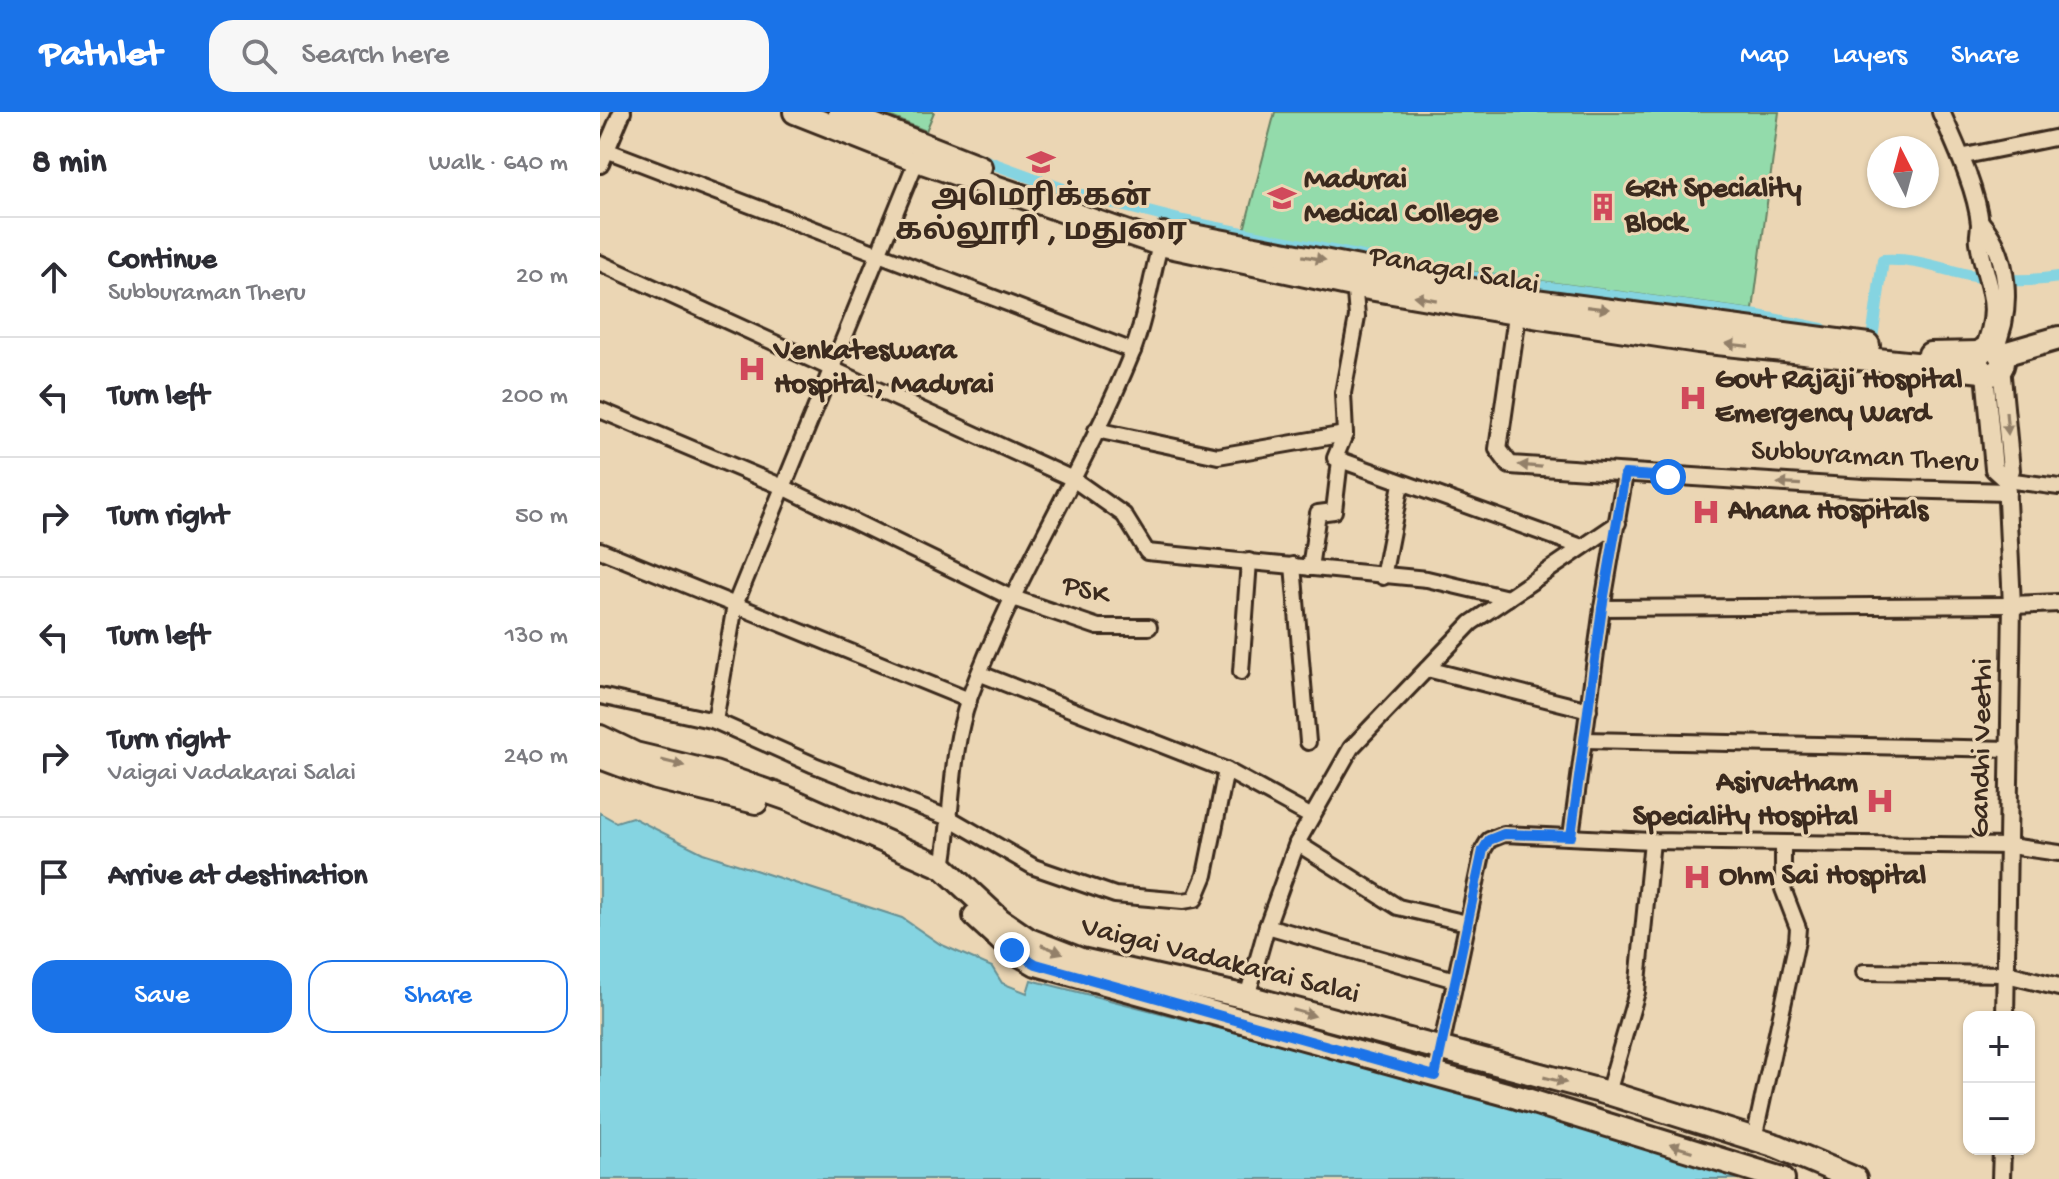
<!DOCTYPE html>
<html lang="en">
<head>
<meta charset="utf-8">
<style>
	:root { --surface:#fff; --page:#f7f7f7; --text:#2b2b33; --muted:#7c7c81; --line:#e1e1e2; --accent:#1a73e8 }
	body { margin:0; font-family:"Gochi Hand","Noto Sans Tamil",sans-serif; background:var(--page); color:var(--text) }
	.controls { position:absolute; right:24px; bottom:24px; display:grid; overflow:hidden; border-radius:16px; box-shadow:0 2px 6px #0004 }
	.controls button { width:72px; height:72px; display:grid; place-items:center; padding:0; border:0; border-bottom:2px solid var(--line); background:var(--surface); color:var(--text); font:40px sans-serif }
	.compass { position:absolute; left:1267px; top:24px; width:72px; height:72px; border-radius:50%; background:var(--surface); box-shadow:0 2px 6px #0004; rotate:354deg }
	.stop { position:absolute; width:24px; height:24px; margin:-18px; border:6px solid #1a73e8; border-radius:50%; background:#fff }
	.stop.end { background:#1a73e8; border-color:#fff; box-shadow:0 2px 8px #0008 }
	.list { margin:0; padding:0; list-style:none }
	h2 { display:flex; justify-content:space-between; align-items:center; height:104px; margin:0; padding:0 32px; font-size:34px }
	h2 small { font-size:26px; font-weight:400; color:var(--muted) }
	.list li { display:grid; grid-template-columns:52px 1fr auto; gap:24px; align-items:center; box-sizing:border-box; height:120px; padding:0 32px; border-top:2px solid var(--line) }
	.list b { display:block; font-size:30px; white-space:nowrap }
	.list p { margin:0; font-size:26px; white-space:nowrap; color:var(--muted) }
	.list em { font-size:26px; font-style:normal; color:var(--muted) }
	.actions { display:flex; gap:16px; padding:24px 32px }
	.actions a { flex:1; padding:18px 0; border:2px solid var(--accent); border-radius:24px; text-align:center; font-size:28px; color:var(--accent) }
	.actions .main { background:var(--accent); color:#fff }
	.icon { flex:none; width:44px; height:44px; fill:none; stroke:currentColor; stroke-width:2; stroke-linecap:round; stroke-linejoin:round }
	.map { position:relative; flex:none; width:1459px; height:1067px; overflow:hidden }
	header { display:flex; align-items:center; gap:48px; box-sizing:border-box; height:112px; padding:0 40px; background:var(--accent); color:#fff }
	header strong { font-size:38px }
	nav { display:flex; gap:44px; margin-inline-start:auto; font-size:28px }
	.search { width:560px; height:72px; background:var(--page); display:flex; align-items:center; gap:20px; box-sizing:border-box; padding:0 28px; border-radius:24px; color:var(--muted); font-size:30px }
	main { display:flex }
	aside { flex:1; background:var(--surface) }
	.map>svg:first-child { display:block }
</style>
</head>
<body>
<header>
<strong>Pathlet</strong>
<div class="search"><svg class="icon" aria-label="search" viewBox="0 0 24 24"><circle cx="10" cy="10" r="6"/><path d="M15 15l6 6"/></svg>Search here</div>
<nav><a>Map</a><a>Layers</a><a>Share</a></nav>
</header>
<main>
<aside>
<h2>8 min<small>Walk · 640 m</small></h2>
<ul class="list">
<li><svg class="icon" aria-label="ahead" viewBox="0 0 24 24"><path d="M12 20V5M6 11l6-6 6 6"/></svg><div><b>Continue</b><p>Subburaman Theru</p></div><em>20 m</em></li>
<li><svg class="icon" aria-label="left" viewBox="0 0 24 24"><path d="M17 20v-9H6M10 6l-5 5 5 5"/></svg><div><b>Turn left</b></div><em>200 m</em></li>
<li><svg class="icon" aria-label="right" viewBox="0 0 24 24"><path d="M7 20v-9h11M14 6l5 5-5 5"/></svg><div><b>Turn right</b></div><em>50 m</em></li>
<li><svg class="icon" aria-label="left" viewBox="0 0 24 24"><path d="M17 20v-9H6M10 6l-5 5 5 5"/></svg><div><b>Turn left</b></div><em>130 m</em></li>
<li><svg class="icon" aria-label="right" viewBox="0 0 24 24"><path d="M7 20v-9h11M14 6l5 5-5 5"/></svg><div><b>Turn right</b><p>Vaigai Vadakarai Salai</p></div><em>240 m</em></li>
<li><svg class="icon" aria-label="arrive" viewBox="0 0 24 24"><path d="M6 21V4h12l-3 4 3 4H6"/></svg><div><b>Arrive at destination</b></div></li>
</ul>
<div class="actions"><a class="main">Save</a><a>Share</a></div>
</aside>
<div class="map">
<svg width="1459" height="1067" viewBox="0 0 1459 1067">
	<rect width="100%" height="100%" fill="#ebd6b4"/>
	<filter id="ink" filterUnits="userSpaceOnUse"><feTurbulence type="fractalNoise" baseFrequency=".0125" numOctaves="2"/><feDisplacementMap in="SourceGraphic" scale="16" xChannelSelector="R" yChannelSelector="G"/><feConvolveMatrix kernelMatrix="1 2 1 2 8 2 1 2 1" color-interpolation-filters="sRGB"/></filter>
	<g filter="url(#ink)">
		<g fill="#93dbab" stroke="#678264" stroke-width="2">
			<path d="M279 0H334L326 19Z"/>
			<path d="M675 0H1179L1153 198 845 156 644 118Z"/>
		</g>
		<path fill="#85d4e1" stroke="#679093" stroke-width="2" d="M0 701 16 710 32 705 103 741 302 806 340 832 392 855 402 871 427 881 431 868 846 974 1155 1067H0Z"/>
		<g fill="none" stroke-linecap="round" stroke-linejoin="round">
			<g stroke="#85d4e1" stroke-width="12">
				<path d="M375 45 474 81 583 109 818 156"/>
				<path d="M840 161 1158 204 1222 217"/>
				<path d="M1259 224 1272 227 1283 148C1313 146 1335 155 1364 162 1394 169 1428 170 1459 165"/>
			</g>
			<defs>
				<g id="minor">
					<path d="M6 38 533 239"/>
					<path d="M1360 45 1459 25"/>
					<path d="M0 151 473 367 524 403 547 440 827 467 908 486"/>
					<path d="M754 168 757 205 743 281 745 322 735 346 982 435"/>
					<path d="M0 298 183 375 410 485 498 515H549"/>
					<path d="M496 318 618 344 745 322"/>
					<path d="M1406 368 1459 375"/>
					<path d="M0 438 369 588"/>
					<path d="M693 453 708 630"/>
					<path d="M710 456 718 401 734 399 740 348"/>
					<path d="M783 465 801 372"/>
					<path d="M1002 496 1412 493"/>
					<path d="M827 557 989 598"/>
					<path d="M641 560 649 449"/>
					<path d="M381 562 626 658 710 704"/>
					<path d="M0 584 115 609 214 653 351 707 434 755 515 783 583 789 595 787 605 763 626 658"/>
					<path d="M115 609 135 493 320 40"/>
					<path d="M985 628 1411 637"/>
					<path d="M971 724 1002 496 1025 362"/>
					<path d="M697 731 798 795 867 811"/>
					<path d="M343 755C353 699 350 641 369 587 413 467 484 360 532 241 547 203 552 158 564 118"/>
					<path d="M667 814 855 868"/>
					<path d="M1264 860 1407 862"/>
					<path d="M647 885 667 814 697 731 751 636 871 511 1018 411"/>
					<path d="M835 964 883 738 889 728 904 722 1052 729 1410 734 1459 741"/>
					<path d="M1008 981 1037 880 1052 729"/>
					<path d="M1154 1027 1197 829 1198 816 1183 777V731"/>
				</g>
				<g id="tertiary">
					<path d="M1341 0C1355 32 1377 78 1380 112 1380 118 1378 124 1379 130 1386 177 1404 189 1383 239"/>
					<path d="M0 52 22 0"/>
					<path d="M1380 110C1410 143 1413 198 1394 238"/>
					<path d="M919 190 898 337 910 353 1263 376 1407 380"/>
					<path d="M1401 254 1411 358 1406 368 1412 493 1405 905"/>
					<path d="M1385 261 1394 357 1406 368"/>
					<path d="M1412 493 1459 491"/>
					<path d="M1407 862 1459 875"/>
					<path d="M1401 1067 1402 1037"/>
				</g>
				<g id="primary">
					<path d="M195 0 317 48 560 132 757 174 939 205 1098 229 1382 259"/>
					<path d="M240 0 380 55"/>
					<path d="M588 123 920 187 1268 233"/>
					<circle cx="1390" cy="249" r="13"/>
					<path d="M1330 242 1380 241"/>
					<path d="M1400 243 1459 226"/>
					<path d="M0 625 35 642 114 661 189 687 343 755 400 808 429 828 481 848 647 885 1008 981 1177 1034 1255 1067"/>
					<path d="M0 645 56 666 156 690"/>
					<path d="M375 804 412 838 436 852 917 985 1183 1067"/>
				</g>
			</defs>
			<use href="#minor" stroke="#3b2a1e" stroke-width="20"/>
			<use href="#tertiary" stroke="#3b2a1e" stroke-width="22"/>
			<use href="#primary" stroke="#3b2a1e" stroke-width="28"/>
			<use href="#minor" stroke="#ebd6b4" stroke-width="14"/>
			<use href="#tertiary" stroke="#ebd6b4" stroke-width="16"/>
			<use href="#primary" stroke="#ebd6b4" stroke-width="22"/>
		</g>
		<defs><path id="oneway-solid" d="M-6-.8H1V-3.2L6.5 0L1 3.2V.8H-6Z" transform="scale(2)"/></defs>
		<g fill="#938069">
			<use href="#oneway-solid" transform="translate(714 146) rotate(10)"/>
			<use href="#oneway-solid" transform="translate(825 186) rotate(-170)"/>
			<use href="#oneway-solid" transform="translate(998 196) rotate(7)"/>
			<use href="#oneway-solid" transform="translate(1137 233) rotate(-173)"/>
			<use href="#oneway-solid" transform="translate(1407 311) rotate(85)"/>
			<use href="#oneway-solid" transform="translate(930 354) rotate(-175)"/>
			<use href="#oneway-solid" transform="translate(1189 372) rotate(-177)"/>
			<use href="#oneway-solid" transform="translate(73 651) rotate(14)"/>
			<use href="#oneway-solid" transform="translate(452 837) rotate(21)"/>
			<use href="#oneway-solid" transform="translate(704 901) rotate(16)"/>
			<use href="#oneway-solid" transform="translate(955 968) rotate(14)"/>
			<use href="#oneway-solid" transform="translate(1081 1036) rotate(-163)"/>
		</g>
	</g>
	<g fill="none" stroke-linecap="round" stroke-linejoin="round" filter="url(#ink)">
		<path stroke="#1a73e8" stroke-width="10" d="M412 838 436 852 835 964 883 738 889 728 904 722 971 724 1002 496 1025 362 1068 365"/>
	</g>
	<defs>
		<symbol id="university-bare" viewBox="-9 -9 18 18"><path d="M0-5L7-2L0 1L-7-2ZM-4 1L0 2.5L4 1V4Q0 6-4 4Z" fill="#d1495b" stroke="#ebd6b4" stroke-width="2.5" paint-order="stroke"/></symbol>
		<symbol id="building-bare" viewBox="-9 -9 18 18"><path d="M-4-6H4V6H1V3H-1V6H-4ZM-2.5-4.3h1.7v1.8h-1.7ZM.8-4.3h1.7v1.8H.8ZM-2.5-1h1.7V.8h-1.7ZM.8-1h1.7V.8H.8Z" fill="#d1495b" stroke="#ebd6b4" stroke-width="2.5" paint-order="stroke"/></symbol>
		<symbol id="hospital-bare" viewBox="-9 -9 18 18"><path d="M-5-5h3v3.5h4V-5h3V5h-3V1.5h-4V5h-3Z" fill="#d1495b" stroke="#ebd6b4" stroke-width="2.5" paint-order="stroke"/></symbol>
	</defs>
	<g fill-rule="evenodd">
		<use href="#university-bare" x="421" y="30" width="40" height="40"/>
		<use href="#university-bare" x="662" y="66" width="40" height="40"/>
		<use href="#building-bare" x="983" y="75" width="40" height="40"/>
		<use href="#hospital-bare" x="132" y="237" width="40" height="40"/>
		<use href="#hospital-bare" x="1073" y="266" width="40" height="40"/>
		<use href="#hospital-bare" x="1086" y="380" width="40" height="40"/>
		<use href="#hospital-bare" x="1260" y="669" width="40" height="40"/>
		<use href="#hospital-bare" x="1077" y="745" width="40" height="40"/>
	</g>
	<g text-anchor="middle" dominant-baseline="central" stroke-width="6" stroke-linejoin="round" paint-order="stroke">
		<g font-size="30" font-weight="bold" fill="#3b2a1e" stroke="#ebd6b4" text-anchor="start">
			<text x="704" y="69">Madurai<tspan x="704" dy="34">Medical College</tspan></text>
			<text x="1025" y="78">GRH Speciality<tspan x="1025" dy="34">Block</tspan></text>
			<text x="441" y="87" text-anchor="middle">அமெரிக்கன்<tspan x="441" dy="34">கல்லூரி , மதுரை</tspan></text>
			<text x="174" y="240">Venkateswara<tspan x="174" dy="34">Hospital, Madurai</tspan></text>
			<text x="1115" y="269">Govt Rajaji Hospital<tspan x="1115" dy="34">Emergency Ward</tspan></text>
			<text x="1128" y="400">Ahana Hospitals</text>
			<text x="1258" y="672" text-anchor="end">Asirvatham<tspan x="1258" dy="34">Speciality Hospital</tspan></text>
			<text x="1119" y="765">Ohm Sai Hospital</text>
		</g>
		<g font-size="30" fill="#3b2a1e" stroke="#ebd6b4">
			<text transform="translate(854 160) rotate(10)">Panagal Salai</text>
			<text transform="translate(1265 346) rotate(3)">Subburaman Theru</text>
			<text transform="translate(485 480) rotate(15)">PSK</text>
			<text transform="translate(1383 636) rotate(-89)">Gandhi Veethi</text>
			<text transform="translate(620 850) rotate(14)">Vaigai Vadakarai Salai</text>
		</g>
	</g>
</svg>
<div class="controls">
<button>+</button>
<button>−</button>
</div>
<svg class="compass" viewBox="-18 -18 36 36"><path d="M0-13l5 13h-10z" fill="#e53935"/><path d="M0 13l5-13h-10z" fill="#7c7c81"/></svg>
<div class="stop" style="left:1068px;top:365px"></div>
<div class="stop end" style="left:412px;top:838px"></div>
</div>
</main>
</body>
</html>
